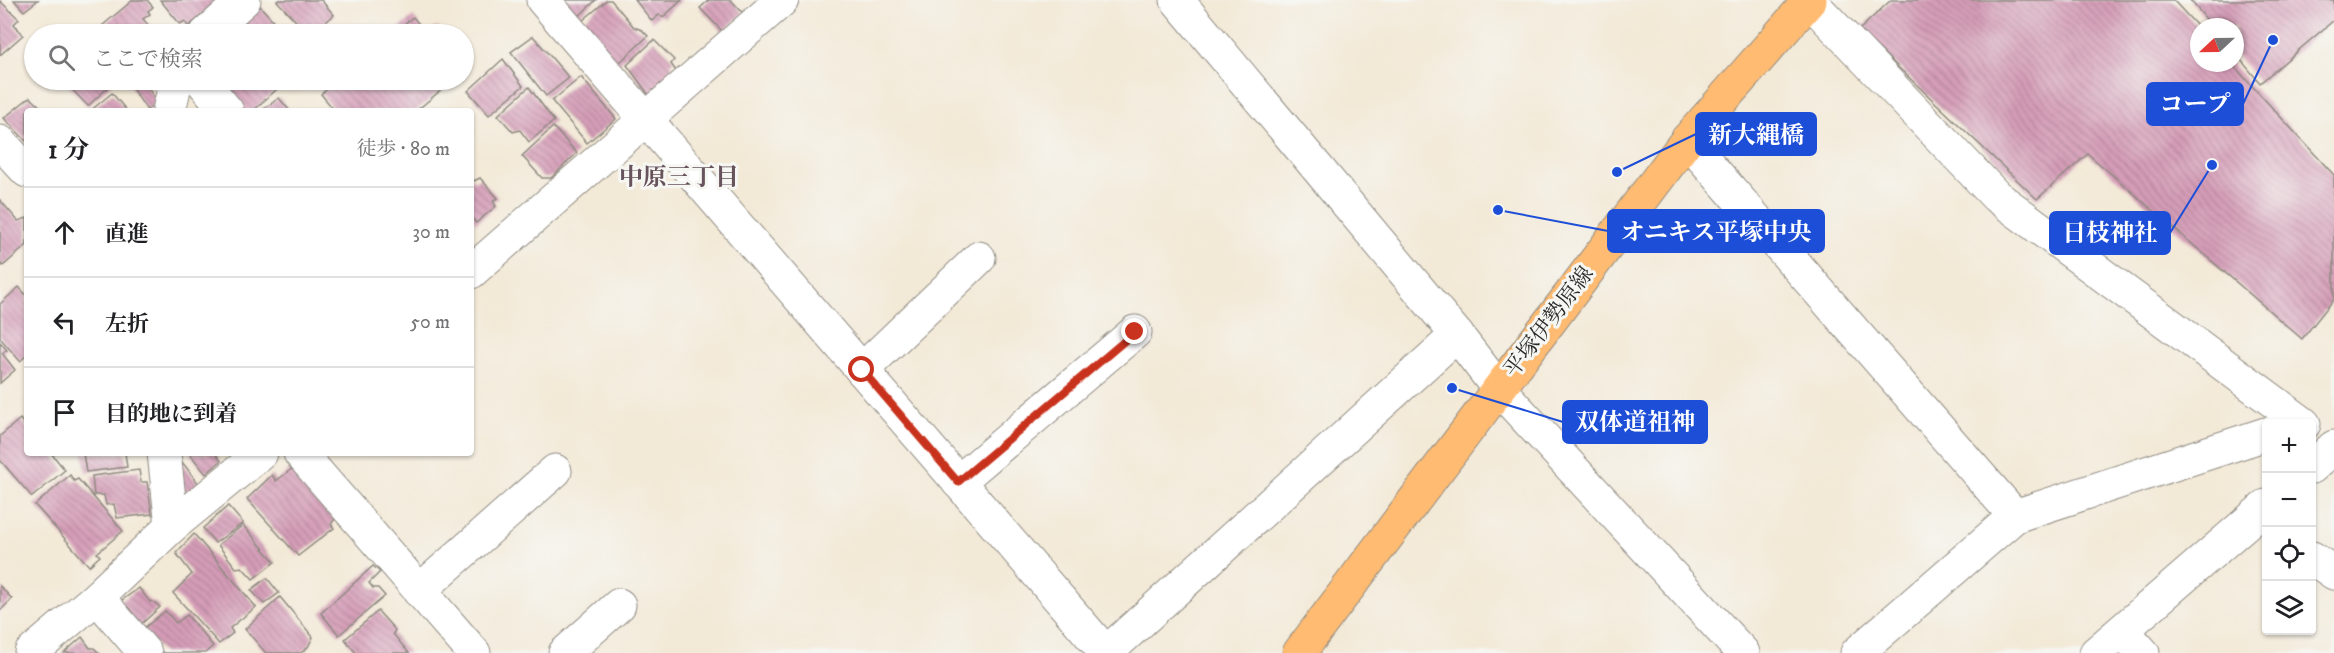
<!DOCTYPE html>
<html lang="ja">
<head>
<meta charset="utf-8">
<style>
	:root { --surface:#fff; --page:#f2f2f2; --text:#202124; --muted:#757577; --line:#e0e0e0 }
	body { margin:0; font-family:"IM FELL DW Pica","Noto Serif JP",serif; background:var(--page); color:var(--text) }
	.controls { position:absolute; right:18px; bottom:18px; display:grid; overflow:hidden; border-radius:6px; box-shadow:0 2px 4px #0004 }
	.controls button { width:54px; height:54px; display:grid; place-items:center; padding:0; border:0; border-bottom:2px solid var(--line); background:var(--surface); color:var(--text); font:30px sans-serif }
	.compass { position:absolute; left:2190px; top:18px; width:54px; height:54px; border-radius:50%; background:var(--surface); box-shadow:0 2px 4px #0004; rotate:248deg }
	.stop { position:absolute; width:18px; height:18px; margin:-14px; border:4px solid #c8321e; border-radius:50%; background:#fff }
	.stop.end { background:#c8321e; border-color:#fff; box-shadow:0 2px 6px #0008 }
	.list { margin:0; padding:0; list-style:none }
	h2 { display:flex; justify-content:space-between; align-items:center; height:78px; margin:0; padding:0 24px; font-size:26px }
	h2 small { font-size:20px; font-weight:400; color:var(--muted) }
	.list li { display:grid; grid-template-columns:39px 1fr auto; gap:18px; align-items:center; box-sizing:border-box; height:90px; padding:0 24px; border-top:2px solid var(--line) }
	.list b { display:block; font-size:22px; white-space:nowrap }
	.list em { font-size:20px; font-style:normal; color:var(--muted) }
	.icon { flex:none; width:33px; height:33px; fill:none; stroke:currentColor; stroke-width:2; stroke-linecap:round; stroke-linejoin:round }
	.map { position:relative; flex:none; width:2334px; height:653px; overflow:hidden }
	.search { position:absolute; background:var(--surface); box-shadow:0 2px 4px #0004; left:24px; top:24px; width:450px; height:66px; display:flex; align-items:center; gap:15px; box-sizing:border-box; padding:0 21px; border-radius:33px; color:var(--muted); font-size:22px }
	.panel { position:absolute; background:var(--surface); box-shadow:0 2px 4px #0004; left:24px; top:108px; width:450px; height:348px; border-radius:6px }
	.map>svg:first-child { display:block }
</style>
</head>
<body>
<div class="map">
<svg width="2334" height="653" viewBox="0 0 2334 653">
	<defs>
		<pattern id="building-back-hatch" width="6" height="6" patternUnits="userSpaceOnUse" patternTransform="scale(1.5)"><rect width="6" height="6" fill="#d69db8"/><path d="M-1 5l2 2M0 0l6 6M5-1l2 2" fill="none" stroke="#ae8096"/></pattern>
	</defs>
	<rect width="100%" height="100%" fill="#f6f6f2"/>
	<filter id="ink" filterUnits="userSpaceOnUse"><feTurbulence type="fractalNoise" baseFrequency=".0167" numOctaves="2"/><feDisplacementMap in="SourceGraphic" scale="12" xChannelSelector="R" yChannelSelector="G"/><feConvolveMatrix kernelMatrix="1 2 1 2 8 2 1 2 1" color-interpolation-filters="sRGB"/></filter>
	<filter id="wash" filterUnits="userSpaceOnUse"><feTurbulence type="fractalNoise" baseFrequency=".008" numOctaves="4" result="noise"/><feDisplacementMap in="SourceGraphic" scale="24" xChannelSelector="R" yChannelSelector="G"/><feGaussianBlur stdDeviation="1.35" result="paint"/><feColorMatrix in="noise" values="0 0 0 0 0 0 0 0 0 0 0 0 0 0 0 0 0 1.4 0 .05"/><feComposite in="paint" operator="in"/></filter>
	<g filter="url(#wash)">
		<rect width="100%" height="100%" fill="#f3e9d7"/>
		<g id="blocks">
			<g fill="url(#building-back-hatch)">
				<path d="M14 0H38L24 11Z"/>
				<path d="M133 0H147L153 7 148 11 150 14 143 19 156 34H100L97 30Z"/>
				<path d="M160 0H219L188 27 185 21 180 24Z"/>
				<path d="M279 0H321L334 15 312 34H308L277 1Z"/>
				<path d="M564 0H596L578 17Z"/>
				<path d="M607 0H611L634 27 642 30 648 36 618 64 582 21Z"/>
				<path d="M635 0H682L663 17 659 15 652 21Z"/>
				<path d="M709 0H731L743 13 723 32 700 8Z"/>
				<path d="M1891 0H2173L2199 28V63H2231L2334 175V299L2302 339 2088 154 2037 199 1859 30Z"/>
				<path d="M2190 0H2334V20L2260 83 2235 53V27H2213Z"/>
				<path d="M0 1 19 19 14 24 23 35 0 55Z"/>
				<path d="M260 6 285 34H256L244 20Z"/>
				<path d="M413 17 427 34 437 27 443 34H392Z"/>
				<path d="M533 36 569 78 546 96 511 52Z"/>
				<path d="M654 40 674 60 671 64 676 71 649 95 627 65Z"/>
				<path d="M503 59 523 86 489 115 468 91Z"/>
				<path d="M581 77 616 119 587 143 552 101Z"/>
				<path d="M63 80H116L88 106Z"/>
				<path d="M129 80H142L157 101 147 110 127 81Z"/>
				<path d="M221 80H268L277 89 253 111H241Z"/>
				<path d="M338 80H453L416 111H335L321 94Z"/>
				<path d="M529 87 554 121 529 142 520 130 513 132 498 115Z"/>
				<path d="M112 93 127 111H90Z"/>
				<path d="M30 97 45 111H27V142L4 118Z"/>
				<path d="M279 98 290 111H261Z"/>
				<path d="M553 127 577 153 551 178H542L522 156Z"/>
				<path d="M471 177 474 181 480 178 498 198 493 201 496 206 476 223 471 217Z"/>
				<path d="M0 200 18 221 27 218V245L3 266 0 263Z"/>
				<path d="M19 287 27 296V355L20 361 0 338V304Z"/>
				<path d="M0 342 7 350 2 353 15 370 0 383Z"/>
				<path d="M20 419 27 428V453H51L65 470 32 497 0 460V436Z"/>
				<path d="M83 453H125L127 467 86 472Z"/>
				<path d="M189 453H215L221 461 206 474Z"/>
				<path d="M176 454 199 484 182 496Z"/>
				<path d="M293 468 335 519 331 524 334 528 298 556 247 499 272 475 276 481Z"/>
				<path d="M139 470 141 482H147L152 514 117 518 114 504 106 505 104 495H94L92 476Z"/>
				<path d="M70 475 74 481 78 479 123 531 97 553 100 556 89 566 35 505Z"/>
				<path d="M228 506 243 523 215 543 203 528Z"/>
				<path d="M243 525 275 562 253 579 242 567 236 568 218 545Z"/>
				<path d="M194 534 256 607 230 628 233 633 219 644 173 593 192 574 176 553Z"/>
				<path d="M373 566 380 572 369 583 373 588H378L385 596 339 635 321 613Z"/>
				<path d="M267 578 279 593 264 604 251 590Z"/>
				<path d="M0 586 12 599 0 611Z"/>
				<path d="M139 588 150 602 152 601 160 607 138 627 118 603Z"/>
				<path d="M280 597 313 637 308 647 301 653H266L245 629Z"/>
				<path d="M165 611 176 623 187 615 213 646 205 653H163L143 629Z"/>
				<path d="M378 611 395 630 393 634 409 653H356L345 639Z"/>
				<path d="M82 637 90 648H94L99 653H64Z"/>
			</g>
		</g>
	</g>
	<g filter="url(#ink)">
		<use href="#blocks" fill-opacity="0" stroke="#8f8a81" stroke-width="1.5"/>
		<g fill="none" stroke-linecap="round" stroke-linejoin="round">
			<defs>
				<g id="minor">
					<path d="M543 0 1106 653"/>
					<path d="M1177 0 1457 335 1498 388 1743 653"/>
					<path d="M1809 0 1996 196 2304 424"/>
					<path d="M206 34 244 0"/>
					<path d="M201 80 227 111"/>
					<path d="M169 111 176 80"/>
					<path d="M1687 140 2015 516"/>
					<path d="M0 142 27 171"/>
					<path d="M471 272 782 0"/>
					<path d="M862 370 979 258"/>
					<path d="M164 453 172 526"/>
					<path d="M300 453 474 653"/>
					<path d="M2312 467 2334 447"/>
					<path d="M958 482 1135 332"/>
					<path d="M2312 558 2334 573"/>
					<path d="M419 591 555 471"/>
					<path d="M97 597 145 653"/>
					<path d="M2123 631 2143 653"/>
					<path d="M31 653 97 597 172 526 261 453"/>
					<path d="M565 653 619 605"/>
					<path d="M1106 653 1457 335"/>
					<path d="M1857 653 2015 516 2266 434"/>
					<path d="M2096 653 2266 506"/>
				</g>
				<path id="major" d="M1299 653 1687 140 1810 0"/>
			</defs>
			<use href="#minor" stroke="#8f8a81" stroke-width="35"/>
			<use href="#major" stroke="#8f8a81" stroke-width="35"/>
			<use href="#minor" stroke="#fff" stroke-width="33"/>
			<use href="#major" stroke="#ffbb71" stroke-width="33"/>
		</g>
	</g>
	<g fill="none" stroke-linecap="round" stroke-linejoin="round" filter="url(#ink)">
		<path stroke="#c8321e" stroke-width="8" d="M862 370 958 482 1135 332"/>
	</g>
	<g text-anchor="middle" dominant-baseline="central" stroke-width="6" stroke-linejoin="round" paint-order="stroke">
		<g font-size="22" fill="#2b2b2b" stroke="#f6f6f2">
			<text transform="translate(1549 322) rotate(-53)">平塚伊勢原線</text>
		</g>
		<g font-size="24" font-weight="bold" fill="#67535c" stroke="#f6f6f2">
			<text x="679" y="178">中原三丁目</text>
		</g>
	</g>
	<path fill="none" stroke="#1d4ed8" stroke-width="2" d="M2273 40L2243 104M1617 172L1696 134M1498 210L1608 231M2212 165L2170 233M1452 388L1563 422"/>
	<g fill="#1d4ed8" stroke="#f6f6f2" stroke-width="2">
		<circle cx="2273" cy="40" r="6"/>
		<circle cx="1617" cy="172" r="6"/>
		<circle cx="1498" cy="210" r="6"/>
		<circle cx="2212" cy="165" r="6"/>
		<circle cx="1452" cy="388" r="6"/>
	</g>
	<g fill="#1d4ed8" stroke="#1d4ed8" stroke-width="2">
		<rect x="2147" y="83" width="96" height="42" rx="6"/>
		<rect x="1696" y="113" width="120" height="42" rx="6"/>
		<rect x="1608" y="210" width="216" height="42" rx="6"/>
		<rect x="2050" y="212" width="120" height="42" rx="6"/>
		<rect x="1563" y="401" width="144" height="42" rx="6"/>
	</g>
	<g font-size="24" text-anchor="middle" font-weight="bold" fill="#fff">
		<text x="2195" y="112">コープ</text>
		<text x="1756" y="143">新大縄橋</text>
		<text x="1716" y="240">オニキス平塚中央</text>
		<text x="2110" y="241">日枝神社</text>
		<text x="1635" y="430">双体道祖神</text>
	</g>
</svg>
<div class="controls">
<button>+</button>
<button>−</button>
<button><svg class="icon" aria-label="locate" viewBox="0 0 24 24"><circle cx="12" cy="12" r="6"/><path d="M12 2v4M12 18v4M2 12h4M18 12h4"/></svg></button>
<button><svg class="icon" aria-label="layers" viewBox="0 0 24 24"><path d="M12 4l9 5-9 5-9-5zM3 14l9 5 9-5"/></svg></button>
</div>
<svg class="compass" viewBox="-18 -18 36 36"><path d="M0-13l5 13h-10z" fill="#e53935"/><path d="M0 13l5-13h-10z" fill="#757577"/></svg>
<div class="stop" style="left:862px;top:370px"></div>
<div class="stop end" style="left:1135px;top:332px"></div>
<div class="search"><svg class="icon" aria-label="search" viewBox="0 0 24 24"><circle cx="10" cy="10" r="6"/><path d="M15 15l6 6"/></svg>ここで検索</div>
<section class="panel">
<h2>1 分<small>徒歩 · 80 m</small></h2>
<ul class="list">
<li><svg class="icon" aria-label="ahead" viewBox="0 0 24 24"><path d="M12 20V5M6 11l6-6 6 6"/></svg><div><b>直進</b></div><em>30 m</em></li>
<li><svg class="icon" aria-label="left" viewBox="0 0 24 24"><path d="M17 20v-9H6M10 6l-5 5 5 5"/></svg><div><b>左折</b></div><em>50 m</em></li>
<li><svg class="icon" aria-label="arrive" viewBox="0 0 24 24"><path d="M6 21V4h12l-3 4 3 4H6"/></svg><div><b>目的地に到着</b></div></li>
</ul>
</section>
</div>
</body>
</html>
